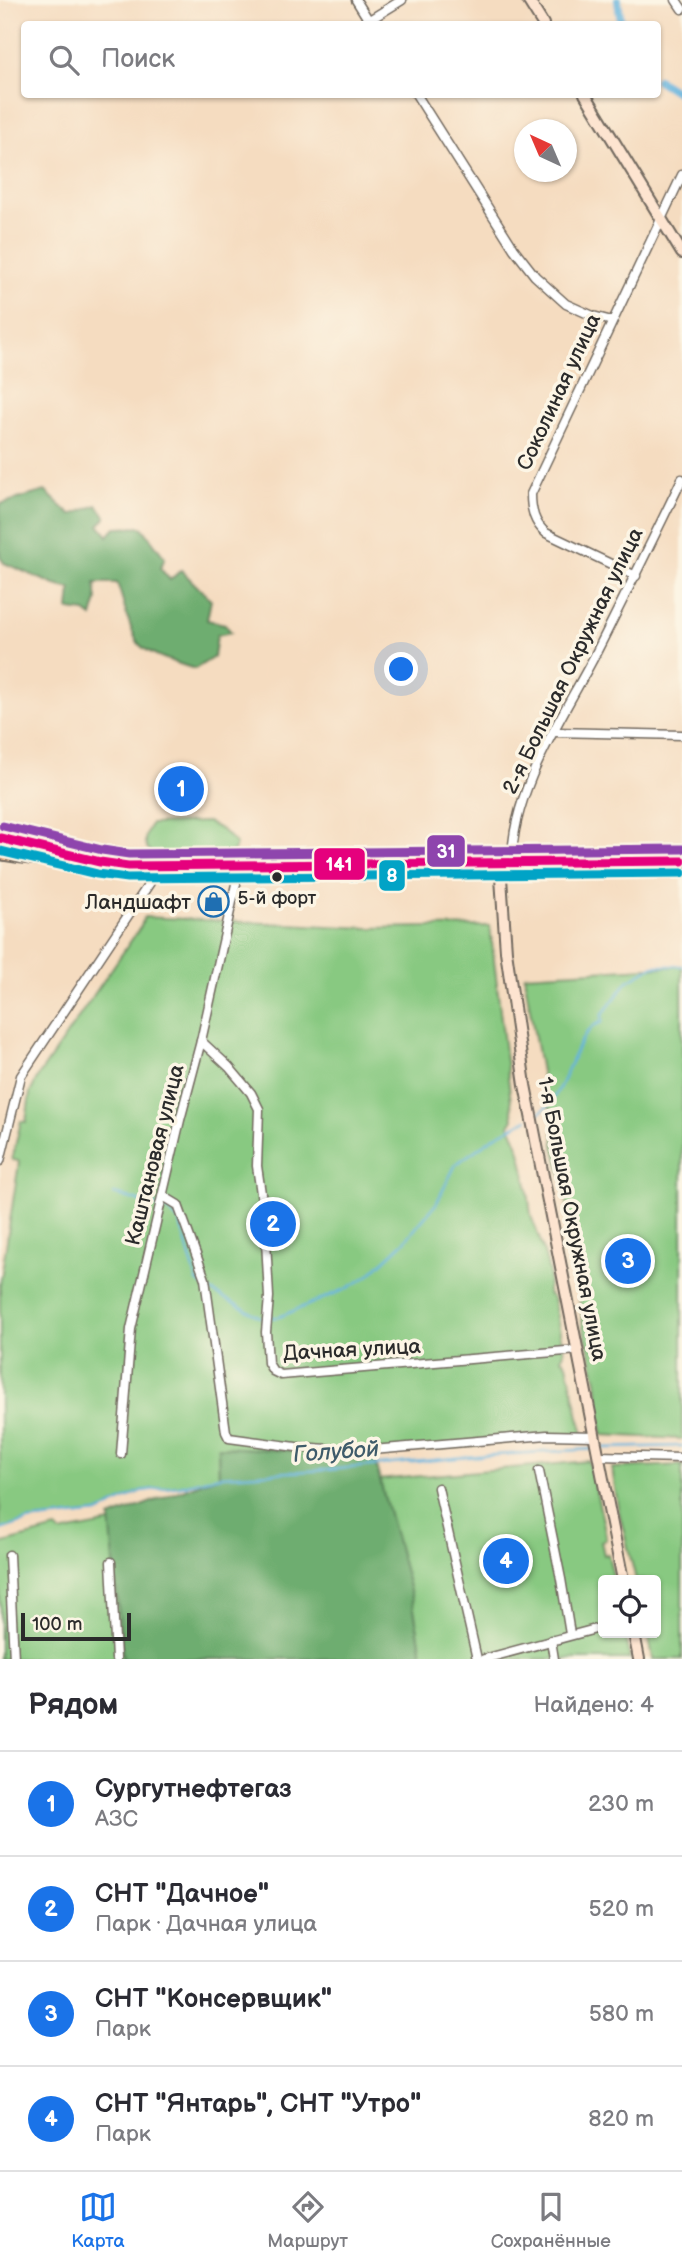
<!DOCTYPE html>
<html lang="ru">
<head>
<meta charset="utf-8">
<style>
	:root { --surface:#fff; --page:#f2f2f3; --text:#2b2b33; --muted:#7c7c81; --line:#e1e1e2; --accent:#1a73e8 }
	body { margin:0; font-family:"Balsamiq Sans",sans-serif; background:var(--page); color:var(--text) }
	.controls { position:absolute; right:21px; bottom:21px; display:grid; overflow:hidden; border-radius:7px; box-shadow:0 2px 5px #0004 }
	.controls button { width:63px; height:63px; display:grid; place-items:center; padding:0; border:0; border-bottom:2px solid var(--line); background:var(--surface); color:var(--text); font:35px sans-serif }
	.compass { position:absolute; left:514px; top:119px; width:63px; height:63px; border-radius:50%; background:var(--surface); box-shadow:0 2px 5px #0004; rotate:316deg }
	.scale { position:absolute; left:21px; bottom:18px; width:110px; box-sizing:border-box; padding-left:7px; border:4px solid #2b2b2b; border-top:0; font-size:19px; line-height:24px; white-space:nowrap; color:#2b2b2b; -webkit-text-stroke:5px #fcf5e5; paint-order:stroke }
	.you { position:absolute; left:402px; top:670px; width:24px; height:24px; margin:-18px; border:5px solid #fff; border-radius:50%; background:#1a73e8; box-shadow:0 0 0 10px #1a73e833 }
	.badge { display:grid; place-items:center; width:46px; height:46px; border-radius:50%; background:var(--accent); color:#fff; font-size:23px; font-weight:700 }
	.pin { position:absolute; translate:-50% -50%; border:4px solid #fff; box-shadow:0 2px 7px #0006 }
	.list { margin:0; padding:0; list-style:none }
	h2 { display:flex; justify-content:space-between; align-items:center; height:91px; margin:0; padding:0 28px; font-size:30px }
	h2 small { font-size:23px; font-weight:400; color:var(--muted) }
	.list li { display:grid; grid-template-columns:46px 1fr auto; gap:21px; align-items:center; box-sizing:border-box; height:105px; padding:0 28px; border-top:2px solid var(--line) }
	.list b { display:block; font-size:26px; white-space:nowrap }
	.list p { margin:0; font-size:23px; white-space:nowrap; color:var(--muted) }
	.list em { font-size:23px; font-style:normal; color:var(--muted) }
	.icon { flex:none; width:38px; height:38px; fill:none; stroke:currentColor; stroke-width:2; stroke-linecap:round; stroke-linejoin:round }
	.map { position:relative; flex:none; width:682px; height:1659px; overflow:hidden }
	.search { position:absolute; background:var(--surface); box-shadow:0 2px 5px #0004; left:21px; right:21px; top:21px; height:77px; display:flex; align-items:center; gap:18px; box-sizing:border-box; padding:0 24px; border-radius:7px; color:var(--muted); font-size:26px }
	.sheet { height:511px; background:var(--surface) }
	nav { display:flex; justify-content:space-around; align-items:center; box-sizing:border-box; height:98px; border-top:2px solid var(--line); background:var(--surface); font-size:19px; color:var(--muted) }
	nav a { display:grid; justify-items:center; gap:4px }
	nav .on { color:var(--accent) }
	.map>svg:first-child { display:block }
</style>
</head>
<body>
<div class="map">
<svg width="682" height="1659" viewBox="0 0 682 1659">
	<rect width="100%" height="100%" fill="#fcf5e5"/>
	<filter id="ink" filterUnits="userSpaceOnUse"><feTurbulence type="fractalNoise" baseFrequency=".0143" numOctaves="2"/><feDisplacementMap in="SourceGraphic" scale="14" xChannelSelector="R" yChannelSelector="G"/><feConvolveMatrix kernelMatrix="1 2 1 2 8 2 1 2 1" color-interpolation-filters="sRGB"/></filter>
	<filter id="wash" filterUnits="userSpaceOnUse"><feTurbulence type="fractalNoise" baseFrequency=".00686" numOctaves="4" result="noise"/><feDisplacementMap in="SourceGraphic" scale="28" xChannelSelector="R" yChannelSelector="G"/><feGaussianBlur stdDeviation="1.57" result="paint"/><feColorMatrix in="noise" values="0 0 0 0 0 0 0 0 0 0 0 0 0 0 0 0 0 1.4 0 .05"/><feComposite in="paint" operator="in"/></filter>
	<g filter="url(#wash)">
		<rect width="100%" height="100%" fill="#f5dcc0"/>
		<g fill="#88c981" stroke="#5a7a56" stroke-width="2">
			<path d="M207 822 222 830 236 844 234 851 226 858C202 858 123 870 151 824Z"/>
			<path d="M144 917 368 928 490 926 513 1119 509 1125C521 1142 526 1179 529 1199 530 1206 530 1215 533 1221 539 1237 546 1255 549 1273 550 1282 547 1287 548 1294L553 1298 564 1352 562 1358 567 1364 583 1435 373 1455 218 1447 219 1476 180 1486 141 1491 98 1513 27 1521 0 1530V1285L18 1169 19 1161 12 1160 21 1121 26 1122 30 1093 39 1075 141 926Z"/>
			<path d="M682 966V1439L602 1435 597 1381 583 1327 566 1195 554 1145 553 1116 545 1095 524 975Z"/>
			<path d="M589 1461 605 1530 606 1539 601 1541 604 1555 608 1554 614 1580H603V1633H624L630 1659H423L412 1598 378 1480Z"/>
			<path d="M682 1465V1659H653L648 1633H656V1580H636L618 1508 612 1468Z"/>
			<path d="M111 1523 123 1659H0V1544L56 1529 60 1533Z"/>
		</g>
		<g fill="#6ead6f" stroke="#4c6c4d" stroke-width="2">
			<path d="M45 491 71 515 97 505 106 517 99 525 108 536 115 528 142 527 165 558 160 568 170 580 181 570 211 600 207 620 225 624 231 632 217 635 214 657 195 669C182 665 148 654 140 645 130 634 123 598 117 583H95L97 600 92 617 85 612 69 610 71 589 55 585 4 563 0 557V504Z"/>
			<path d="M218 1447 373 1455 412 1598 423 1659H123L110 1518 219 1476Z"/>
		</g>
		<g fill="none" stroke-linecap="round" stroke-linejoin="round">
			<g stroke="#64b3de" stroke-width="2.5">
				<path d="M534 1116C568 1101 571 1030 602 1022V1015L628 981 654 966H682"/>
				<path d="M114 1194 167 1209 180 1223 197 1281 204 1286"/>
				<path d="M209 1290 262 1318 279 1317 346 1289 368 1276 404 1242 436 1204 456 1164 497 1135 528 1119"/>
				<path d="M602 1448 682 1446"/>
				<path d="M0 1530 27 1521 98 1513 141 1491 180 1486 219 1476 327 1470 478 1456 595 1449"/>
			</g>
			<g stroke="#64b3de" stroke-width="8">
				<path d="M618 0 621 24"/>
				<path d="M658 80 682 95"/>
			</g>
		</g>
	</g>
	<g filter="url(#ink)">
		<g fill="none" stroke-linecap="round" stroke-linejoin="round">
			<defs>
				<g id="street">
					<path d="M356 0 371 24"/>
					<path d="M676 0 682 9"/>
					<path d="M363 24 402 0"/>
					<path d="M416 94 514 249 535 276 566 304 593 316 612 321"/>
					<path d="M636 576 546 533C534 523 531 510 531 494L682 175"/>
					<path d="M554 732 682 735"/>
					<path d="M512 863C511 792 562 718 594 657 624 598 653 539 682 479"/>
					<path d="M201 1041 229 1067 251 1093 259 1109 257 1166 265 1221 269 1297 266 1332 268 1363 273 1371 281 1375 578 1350"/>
					<path d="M0 1161 21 1076 153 878 158 866"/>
					<path d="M163 1196 178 1205 205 1279 226 1432 229 1438 296 1447 361 1451 547 1435 595 1436"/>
					<path d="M121 1454 131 1329 180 1120 201 1041 240 866"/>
					<path d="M599 1456 682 1458"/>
					<path d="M539 1471 561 1579 570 1634"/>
					<path d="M438 1488 477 1659"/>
					<path d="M9 1555 14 1659"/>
					<path d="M111 1562 116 1659"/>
					<path d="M551 1640 554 1659"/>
					<path d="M484 1659 603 1627"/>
				</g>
				<g id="secondary">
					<path d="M528 0 543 24"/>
					<path d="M585 94 682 253"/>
					<path d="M500 863 506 951 525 1085 623 1580"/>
					<path d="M634 1633 639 1659"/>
				</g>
				<g id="primary">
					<path d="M0 838 85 859"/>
					<path d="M0 853C125 874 244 863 370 862 474 861 578 863 682 861"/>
				</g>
			</defs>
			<use href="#street" stroke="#72695f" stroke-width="11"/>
			<use href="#secondary" stroke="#72695f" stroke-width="14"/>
			<use href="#primary" stroke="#72695f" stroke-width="16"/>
			<use href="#street" stroke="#fff" stroke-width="8"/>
			<use href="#secondary" stroke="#fde4d0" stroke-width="10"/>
			<use href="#primary" stroke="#f9bc8a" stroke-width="12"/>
			<defs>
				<path id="bus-1" d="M0 838 100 862 128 866 682 861"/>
				<path id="bus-2" d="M0 851 97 874 127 878 682 873"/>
				<path id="bus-3" d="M3 826 102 850 129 854 682 849"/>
			</defs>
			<use href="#bus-1" stroke="#fcf5e5" stroke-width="14"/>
			<use href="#bus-2" stroke="#fcf5e5" stroke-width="14"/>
			<use href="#bus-3" stroke="#fcf5e5" stroke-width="14"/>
			<use href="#bus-1" stroke="#e5007d" stroke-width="9"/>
			<use href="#bus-2" stroke="#02a3c6" stroke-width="9"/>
			<use href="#bus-3" stroke="#8e44ad" stroke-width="9"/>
		</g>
	</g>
	<defs>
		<symbol id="shop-ring" viewBox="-11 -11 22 22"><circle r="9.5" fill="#fcf5e5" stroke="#1f6fb2" stroke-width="1.5"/><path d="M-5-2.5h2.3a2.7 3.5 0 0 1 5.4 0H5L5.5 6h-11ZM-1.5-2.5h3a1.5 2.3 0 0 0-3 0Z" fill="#1f6fb2"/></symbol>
	</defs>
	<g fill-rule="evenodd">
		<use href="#shop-ring" x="196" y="884" width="35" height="35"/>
	</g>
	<circle fill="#2b2b2b" stroke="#fcf5e5" stroke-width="2.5" cx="277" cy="877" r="6"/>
	<g text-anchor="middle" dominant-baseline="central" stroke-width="7" stroke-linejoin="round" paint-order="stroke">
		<g font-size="19" fill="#2b2b2b" stroke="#fcf5e5">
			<text x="277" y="898">5-й форт</text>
		</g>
		<g font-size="21" fill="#2b2b2b" stroke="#fcf5e5">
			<text transform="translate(559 392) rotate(-65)">Соколиная улица</text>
			<text transform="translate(573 661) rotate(-64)">2-я Большая Окружная улица</text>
			<text transform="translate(155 1155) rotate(-76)">Каштановая улица</text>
			<text transform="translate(572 1219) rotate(79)">1-я Большая Окружная улица</text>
			<text transform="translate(352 1350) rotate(-3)">Дачная улица</text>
		</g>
		<g font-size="21" fill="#2b2b2b" stroke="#fcf5e5" text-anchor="end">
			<text x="191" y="902">Ландшафт</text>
		</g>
		<g font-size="23" font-style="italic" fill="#3f5b6a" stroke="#fcf5e5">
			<text transform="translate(336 1452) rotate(-4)">Голубой</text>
		</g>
	</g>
	<g stroke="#fcf5e5" stroke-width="2.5">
		<rect x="426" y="834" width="40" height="34" rx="7" fill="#8e44ad"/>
		<rect x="313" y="847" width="53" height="34" rx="7" fill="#e5007d"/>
		<rect x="378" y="859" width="28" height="33" rx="7" fill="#02a3c6"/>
	</g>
	<g font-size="19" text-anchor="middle" font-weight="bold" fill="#fff">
		<text x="446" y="858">31</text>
		<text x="339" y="871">141</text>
		<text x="392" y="882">8</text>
	</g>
</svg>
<div class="controls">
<button><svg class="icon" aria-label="locate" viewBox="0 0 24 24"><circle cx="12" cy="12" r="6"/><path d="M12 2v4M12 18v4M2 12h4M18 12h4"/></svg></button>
</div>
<svg class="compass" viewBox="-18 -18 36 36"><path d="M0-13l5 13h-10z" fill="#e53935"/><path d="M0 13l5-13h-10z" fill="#7c7c81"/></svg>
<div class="scale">100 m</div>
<div class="you"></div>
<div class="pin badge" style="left:181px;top:789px">1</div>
<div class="pin badge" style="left:273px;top:1224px">2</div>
<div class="pin badge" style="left:628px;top:1261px">3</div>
<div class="pin badge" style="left:506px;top:1561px">4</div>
<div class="search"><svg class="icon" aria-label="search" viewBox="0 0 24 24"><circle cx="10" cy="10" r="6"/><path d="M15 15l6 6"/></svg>Поиск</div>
</div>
<section class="sheet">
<h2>Рядом<small>Найдено: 4</small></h2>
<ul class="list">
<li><span class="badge">1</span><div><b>Сургутнефтегаз</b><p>АЗС</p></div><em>230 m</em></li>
<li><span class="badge">2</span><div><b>СНТ &quot;Дачное&quot;</b><p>Парк · Дачная улица</p></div><em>520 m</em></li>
<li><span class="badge">3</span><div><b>СНТ &quot;Консервщик&quot;</b><p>Парк</p></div><em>580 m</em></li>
<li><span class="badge">4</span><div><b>СНТ &quot;Янтарь&quot;, СНТ &quot;Утро&quot;</b><p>Парк</p></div><em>820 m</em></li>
</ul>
</section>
<nav>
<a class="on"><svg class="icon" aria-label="map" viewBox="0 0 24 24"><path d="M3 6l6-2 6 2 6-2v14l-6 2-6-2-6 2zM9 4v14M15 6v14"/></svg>Карта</a>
<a><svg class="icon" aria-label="directions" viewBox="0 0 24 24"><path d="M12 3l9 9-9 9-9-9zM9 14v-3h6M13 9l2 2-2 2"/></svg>Маршрут</a>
<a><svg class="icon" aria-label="saved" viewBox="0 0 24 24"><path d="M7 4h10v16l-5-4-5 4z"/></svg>Сохранённые</a>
</nav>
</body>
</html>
